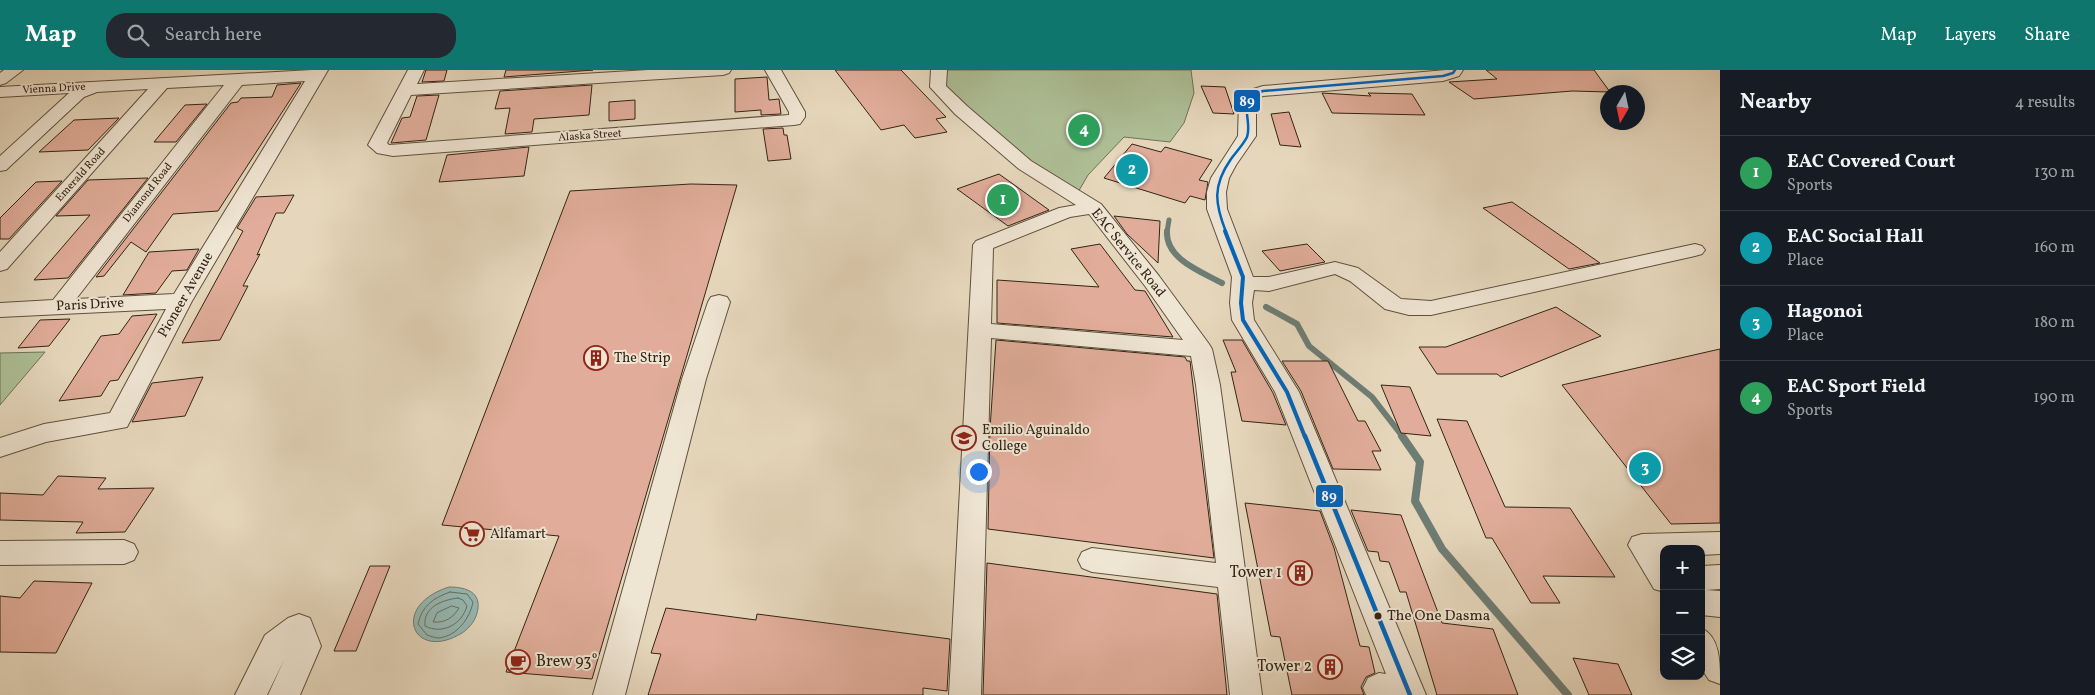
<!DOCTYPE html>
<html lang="en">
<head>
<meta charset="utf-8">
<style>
	:root { --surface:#171b24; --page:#242831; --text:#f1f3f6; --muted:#9ea1a6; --line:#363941; --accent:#0f766e }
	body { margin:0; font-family:Vollkorn,serif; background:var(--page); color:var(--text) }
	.controls { position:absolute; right:15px; bottom:15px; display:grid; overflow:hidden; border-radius:10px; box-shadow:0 5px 20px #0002 }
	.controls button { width:45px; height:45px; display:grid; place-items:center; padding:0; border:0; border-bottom:1px solid var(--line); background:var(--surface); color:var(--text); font:25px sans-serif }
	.compass { position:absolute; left:1600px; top:15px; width:45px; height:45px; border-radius:50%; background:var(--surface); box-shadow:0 5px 20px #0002; rotate:189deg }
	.you { position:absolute; left:978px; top:401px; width:18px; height:18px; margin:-12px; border:4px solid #fff; border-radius:50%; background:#1a73e8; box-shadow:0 0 0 8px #1a73e833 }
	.badge { display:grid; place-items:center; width:32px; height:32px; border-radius:50%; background:var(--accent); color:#fff; font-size:16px; font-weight:700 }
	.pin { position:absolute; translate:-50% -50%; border:2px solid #fff; box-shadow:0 1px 5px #0006 }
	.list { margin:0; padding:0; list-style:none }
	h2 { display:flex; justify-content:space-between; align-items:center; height:65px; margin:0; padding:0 20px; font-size:21px }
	h2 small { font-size:16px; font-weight:400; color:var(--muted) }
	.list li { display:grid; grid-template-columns:32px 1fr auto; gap:15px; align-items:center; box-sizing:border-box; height:75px; padding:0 20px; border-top:1px solid var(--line) }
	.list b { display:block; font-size:19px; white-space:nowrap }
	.list p { margin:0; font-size:16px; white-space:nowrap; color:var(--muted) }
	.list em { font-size:16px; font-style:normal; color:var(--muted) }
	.icon { flex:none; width:28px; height:28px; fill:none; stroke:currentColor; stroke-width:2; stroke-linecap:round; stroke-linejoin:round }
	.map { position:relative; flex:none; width:1720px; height:625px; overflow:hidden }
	header { display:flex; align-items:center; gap:30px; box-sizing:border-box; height:70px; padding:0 25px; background:var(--accent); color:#fff }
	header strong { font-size:24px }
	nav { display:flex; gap:28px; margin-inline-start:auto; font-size:18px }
	.search { width:350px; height:45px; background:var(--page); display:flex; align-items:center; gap:12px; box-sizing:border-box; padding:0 18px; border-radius:20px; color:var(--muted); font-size:19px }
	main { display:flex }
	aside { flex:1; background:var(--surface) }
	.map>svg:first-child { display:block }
</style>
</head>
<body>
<header>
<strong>Map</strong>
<div class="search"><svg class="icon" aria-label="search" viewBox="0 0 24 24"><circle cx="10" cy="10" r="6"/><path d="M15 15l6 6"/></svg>Search here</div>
<nav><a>Map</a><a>Layers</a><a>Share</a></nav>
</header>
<main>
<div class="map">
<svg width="1720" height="625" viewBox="0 0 1720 625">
	<rect width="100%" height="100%" fill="#e6d7bc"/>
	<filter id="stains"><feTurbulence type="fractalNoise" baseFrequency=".004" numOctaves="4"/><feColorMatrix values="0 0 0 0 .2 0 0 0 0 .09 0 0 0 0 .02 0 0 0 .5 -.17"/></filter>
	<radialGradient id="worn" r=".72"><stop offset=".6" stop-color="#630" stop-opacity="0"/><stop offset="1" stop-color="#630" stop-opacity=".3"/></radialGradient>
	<g fill="#aebf96" stroke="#707255">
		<path d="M943 0H1191L1194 23 1184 53 1170 72 1124 67 1088 105 1077 124 1030 94 940 14Z"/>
		<path d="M45 282 0 335V283Z"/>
	</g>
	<path fill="#96b9b4" stroke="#6e7d74" d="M449 517C462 517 480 520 478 538 477 548 471 557 462 563 413 593 389 536 449 517Z"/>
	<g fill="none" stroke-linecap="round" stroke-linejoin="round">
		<g stroke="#646e64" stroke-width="1">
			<path d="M450 522 467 524 473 532C470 548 457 566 439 568 435 568 430 566 427 565L418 554C422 536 433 528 450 522Z"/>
			<path d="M458 528 463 530 467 536C462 554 443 565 425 556 423 537 442 530 458 528Z"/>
			<path d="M452 536 459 538C453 548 445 553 433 552L437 543Z"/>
		</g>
		<path stroke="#6e7d74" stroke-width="5" d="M1167 162 1169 150"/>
		<g stroke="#6e7d74" stroke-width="6">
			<path d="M1167 161C1165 189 1202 202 1222 213"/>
			<path d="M1266 237 1297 254 1309 276 1372 327 1403 367"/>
		</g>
		<path stroke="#6e7d74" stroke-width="8" d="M1402 366 1420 392 1415 431 1442 479 1568 625"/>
	</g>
	<g fill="#e1ad9a" stroke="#322414">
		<path d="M426 0H447L444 11 422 12Z"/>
		<path d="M506 0H593L504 7Z"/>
		<path d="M835 0H901L946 47 936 49 947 62 915 68 904 55 881 60Z"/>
		<path d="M1486 0H1594L1610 22 1572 21 1474 29 1449 12 1497 9Z"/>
		<path d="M767 7 769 30 779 29 781 44 761 45V40L735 42V9Z"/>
		<path d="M301 13 218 141 173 144 146 182 131 172 104 206 96 207 231 33 238 32 241 28 272 27 277 15Z"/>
		<path d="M592 15 589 45 534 49 532 62 505 64 510 38 495 39 500 21Z"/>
		<path d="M1201 16 1225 17 1234 44 1213 43Z"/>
		<path d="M1322 23 1371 26 1368 23 1412 24 1425 45 1332 43Z"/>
		<path d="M439 25 426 70 391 73 402 48 410 47 417 26Z"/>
		<path d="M635 30V49L609 51V32Z"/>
		<path d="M207 34 176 72H154L185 35Z"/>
		<path d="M1289 42 1301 77 1280 75 1271 44Z"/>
		<path d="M119 48 88 80 39 82 74 50Z"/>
		<path d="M783 58 784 65H787L791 89 768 91 763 59Z"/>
		<path d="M1132 74 1161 82 1165 77 1212 90 1199 110 1208 112 1205 130 1190 126 1185 133 1104 108Z"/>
		<path d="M529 77 524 106 439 112 447 85Z"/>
		<path d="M999 104 1049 140 1008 156 957 119Z"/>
		<path d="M148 108 68 208 34 210 90 145 56 146 88 110Z"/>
		<path d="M62 111 9 169H0V148L36 112Z"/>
		<path d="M691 114 737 115 592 609 506 602 559 466 442 455 570 121Z"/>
		<path d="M294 125 284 143H276L257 185 260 184 243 216H248L220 270 182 273 243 161 237 158 256 127Z"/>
		<path d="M1512 132 1600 193 1569 199 1483 138Z"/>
		<path d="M1114 146 1160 151 1158 193 1127 164Z"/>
		<path d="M1100 174 1135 220 1145 221 1173 267 997 253V210L1099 217 1071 179Z"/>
		<path d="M1307 174 1325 192 1280 201 1262 181Z"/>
		<path d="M199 179 187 200 172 201 156 223 123 225 149 182Z"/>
		<path d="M1556 237 1601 266 1501 307 1497 304H1437L1419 277H1446Z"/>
		<path d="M157 244 118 310 110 311 101 326 59 331 101 266 119 264 132 246Z"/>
		<path d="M70 249 49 276 18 278 40 250Z"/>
		<path d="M996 270 1185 287 1187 291H1190L1214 488 988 459 990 359Z"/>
		<path d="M1223 270H1242L1273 323 1286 355 1242 351 1231 302H1236Z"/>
		<path d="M1720 279V453L1671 454 1562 315Z"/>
		<path d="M1282 291H1328L1358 351H1365L1381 381H1372L1381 400 1333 399 1301 321Z"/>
		<path d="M203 307 185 346 132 352 152 313Z"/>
		<path d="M1381 315 1410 317 1431 366 1401 363Z"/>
		<path d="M1437 349 1467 351 1505 437 1570 438 1615 507 1543 506 1560 533H1531L1492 468H1486Z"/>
		<path d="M58 406 106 408 98 419 154 418 125 462 76 463 83 452 0 450V423L43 425Z"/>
		<path d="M1245 433 1320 441 1334 478 1360 576 1369 577 1375 603 1366 607 1361 617 1364 625H1292L1280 567 1271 566Z"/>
		<path d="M1351 440 1401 445 1442 553 1493 559 1518 625H1437L1406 522H1400L1389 492 1380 491 1378 482 1368 481Z"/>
		<path d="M987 493 1217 524 1227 625H983Z"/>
		<path d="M370 496H390L356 581H334Z"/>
		<path d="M34 511 92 513 56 583 0 582V526L20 528Z"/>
		<path d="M666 538 756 550 757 544 950 569 947 621 923 618V625H648L661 584 651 583Z"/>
		<path d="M1573 588 1618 594 1632 625H1589Z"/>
	</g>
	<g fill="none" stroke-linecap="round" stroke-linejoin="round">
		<defs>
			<g id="minor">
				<path d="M4 0H23L6 13 0 15V3Z"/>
				<path d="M312 0H328L192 231 127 357 46 372 0 387V368L44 354 110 343 166 239 0 247V233L53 230 224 15 167 18 7 199 0 201V182L148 19 97 22 84 27 6 100 0 101V86L69 23 0 27V17ZM305 11 174 224 76 229 242 15Z"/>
				<path d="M408 0H424L417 14 648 0H731L729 3 723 5 411 25 387 73 389 75 789 45V42L765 0H781L805 42V47L800 54 794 55 393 86 377 83 368 75Z"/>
				<path d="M931 0H947L946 16 967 36 1031 91 1101 134 1159 206 1209 274 1212 279 1220 315 1262 625H1230L1218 517 1092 502 1082 498 1078 490 1082 482 1092 478 1216 493 1196 315 1191 286 991 268 981 625H949L973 175 976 171 1059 138 1076 135 1019 99 955 44 930 17ZM1089 144 1145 216 1183 270 991 254 993 178 1070 147Z"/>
				<path d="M1446 0H1463L1459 6 1443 11 1263 26 1256 29V66L1236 95 1229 108 1226 122 1227 139 1253 207H1269L1335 192 1358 198 1401 229 1431 231 1695 174 1702 176 1705 180 1702 184 1695 186 1431 245H1409L1385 239 1350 211 1335 204 1269 221 1254 220 1252 233 1254 250 1299 322 1426 625H1366L1363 618 1368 608 1379 603 1386 604 1275 322 1232 250 1230 233 1232 207 1207 139V122L1211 108 1238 66 1239 31 1247 21 1263 16Z"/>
				<path d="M719 225 727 227 730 232 706 309 625 625H593L682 309 708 232 711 227Z"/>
				<path d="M1720 462V484L1701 485V479H1664V522L1654 519 1628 475 1632 467 1642 464Z"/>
				<path d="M124 470 134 474 138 482 134 490 124 494 0 495V471Z"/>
				<path d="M1720 495V519L1706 520 1720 521V547L1701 545V496Z"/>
				<path d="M299 544 310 548 321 576 300 625H268L285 588 267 625H235L265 565 288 548Z"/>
				<path d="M1701 558C1720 567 1720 591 1720 614L1709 610 1701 598Z"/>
			</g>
		</defs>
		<use href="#minor" stroke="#5f513e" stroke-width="2"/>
		<use href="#minor" fill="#efe5d3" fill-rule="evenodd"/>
		<defs>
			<path id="bus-1-far2" d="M1226 162C1215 134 1212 116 1231 89 1236 82 1243 75 1247 67 1252 53 1241 38 1251 26L1263 21 1443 6 1453 3 1455 0"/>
			<path id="bus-1-far1" d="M1225 161 1243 207 1241 233 1243 250 1287 322 1305 367"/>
			<path id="bus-1" d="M1305 366 1410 625"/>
		</defs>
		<use href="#bus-1-far2" stroke="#efe5d3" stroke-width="5"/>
		<use href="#bus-1-far1" stroke="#efe5d3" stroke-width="8"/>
		<use href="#bus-1" stroke="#efe5d3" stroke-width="8"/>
		<use href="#bus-1-far2" stroke="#0065bd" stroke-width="2.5"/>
		<use href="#bus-1-far1" stroke="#0065bd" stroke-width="4"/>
		<use href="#bus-1" stroke="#0065bd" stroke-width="4.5"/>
	</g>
	<defs>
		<symbol id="building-ring" viewBox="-11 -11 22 22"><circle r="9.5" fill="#efe5d3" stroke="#8f2418" stroke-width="1.5"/><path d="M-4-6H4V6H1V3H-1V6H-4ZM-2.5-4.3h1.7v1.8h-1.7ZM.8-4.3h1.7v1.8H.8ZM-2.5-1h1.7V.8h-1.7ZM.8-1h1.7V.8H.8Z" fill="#8f2418"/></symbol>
		<symbol id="university-ring" viewBox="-11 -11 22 22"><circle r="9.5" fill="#efe5d3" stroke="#8f2418" stroke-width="1.5"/><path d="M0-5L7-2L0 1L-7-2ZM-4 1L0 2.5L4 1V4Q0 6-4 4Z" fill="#8f2418"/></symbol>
		<symbol id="supermarket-ring" viewBox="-11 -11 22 22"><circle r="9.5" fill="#efe5d3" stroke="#8f2418" stroke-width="1.5"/><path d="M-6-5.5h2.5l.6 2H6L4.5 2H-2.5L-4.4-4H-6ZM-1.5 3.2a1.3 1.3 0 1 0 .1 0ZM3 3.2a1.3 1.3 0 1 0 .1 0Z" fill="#8f2418"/></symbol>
		<symbol id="cafe-ring" viewBox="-11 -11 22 22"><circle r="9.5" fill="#efe5d3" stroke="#8f2418" stroke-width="1.5"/><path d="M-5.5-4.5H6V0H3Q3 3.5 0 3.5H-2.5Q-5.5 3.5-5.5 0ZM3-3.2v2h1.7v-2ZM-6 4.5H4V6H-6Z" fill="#8f2418"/></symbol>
	</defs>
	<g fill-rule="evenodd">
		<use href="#building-ring" x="582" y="274" width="28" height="28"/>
		<use href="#university-ring" x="950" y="354" width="28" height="28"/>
		<use href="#supermarket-ring" x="458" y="450" width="28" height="28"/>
		<use href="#building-ring" x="1286" y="489" width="28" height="28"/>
		<use href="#cafe-ring" x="504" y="578" width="28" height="28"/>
		<use href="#building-ring" x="1316" y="583" width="28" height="28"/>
	</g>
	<circle fill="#322414" stroke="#efe5d3" stroke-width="2" cx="1378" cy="546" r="4.5"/>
	<g text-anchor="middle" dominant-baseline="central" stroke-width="4" stroke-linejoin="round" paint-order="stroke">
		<g font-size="11" fill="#322414" stroke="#efe5d3">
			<text transform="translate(54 19) rotate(-3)">Vienna Drive</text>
			<text transform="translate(590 66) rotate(-4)">Alaska Street</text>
			<text transform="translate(81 105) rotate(-48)">Emerald Road</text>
			<text transform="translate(148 123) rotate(-52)">Diamond Road</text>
		</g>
		<g font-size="14" fill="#322414" stroke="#efe5d3">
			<text transform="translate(1128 183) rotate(51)">EAC Service Road</text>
			<text transform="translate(186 225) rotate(-60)">Pioneer Avenue</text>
			<text transform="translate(90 235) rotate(-3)">Paris Drive</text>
		</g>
		<g font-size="14" fill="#322414" stroke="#efe5d3" text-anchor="start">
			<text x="614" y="288">The Strip</text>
			<text x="982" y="360">Emilio Aguinaldo<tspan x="982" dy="16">College</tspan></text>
			<text x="490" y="464">Alfamart</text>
		</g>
		<g font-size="15" fill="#322414" stroke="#efe5d3" text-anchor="start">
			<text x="1387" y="546">The One Dasma</text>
		</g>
		<g font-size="16" fill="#322414" stroke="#efe5d3" text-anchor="end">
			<text x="1282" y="503">Tower 1</text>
			<text x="536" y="592" text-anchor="start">Brew 93°</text>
			<text x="1312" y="597">Tower 2</text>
		</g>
	</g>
	<g stroke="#efe5d3" stroke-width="2">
		<rect x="1233" y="19" width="28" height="24" rx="5" fill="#0065bd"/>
		<rect x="1315" y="414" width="29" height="24" rx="5" fill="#0065bd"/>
	</g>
	<g font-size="14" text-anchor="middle" font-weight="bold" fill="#fff">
		<text x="1247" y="36">89</text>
		<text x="1329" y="431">89</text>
	</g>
	<rect width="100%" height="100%" filter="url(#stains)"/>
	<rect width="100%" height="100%" fill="url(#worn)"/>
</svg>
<div class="controls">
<button>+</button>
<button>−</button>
<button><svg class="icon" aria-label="layers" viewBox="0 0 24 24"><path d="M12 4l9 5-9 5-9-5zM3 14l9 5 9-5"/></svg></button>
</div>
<svg class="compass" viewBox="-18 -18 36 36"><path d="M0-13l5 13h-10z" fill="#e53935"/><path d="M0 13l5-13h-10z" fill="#9ea1a6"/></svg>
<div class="you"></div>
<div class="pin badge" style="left:1003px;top:130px;background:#2e9e5b">1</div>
<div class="pin badge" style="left:1132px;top:100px;background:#0f9aa8">2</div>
<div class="pin badge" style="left:1645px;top:398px;background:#0f9aa8">3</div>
<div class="pin badge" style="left:1084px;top:60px;background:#2e9e5b">4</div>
</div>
<aside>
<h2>Nearby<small>4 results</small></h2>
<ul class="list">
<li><span class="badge" style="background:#2e9e5b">1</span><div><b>EAC Covered Court</b><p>Sports</p></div><em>130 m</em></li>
<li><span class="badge" style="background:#0f9aa8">2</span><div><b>EAC Social Hall</b><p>Place</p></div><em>160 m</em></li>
<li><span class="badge" style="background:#0f9aa8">3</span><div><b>Hagonoi</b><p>Place</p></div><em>180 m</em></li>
<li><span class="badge" style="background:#2e9e5b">4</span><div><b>EAC Sport Field</b><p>Sports</p></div><em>190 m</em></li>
</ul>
</aside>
</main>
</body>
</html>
